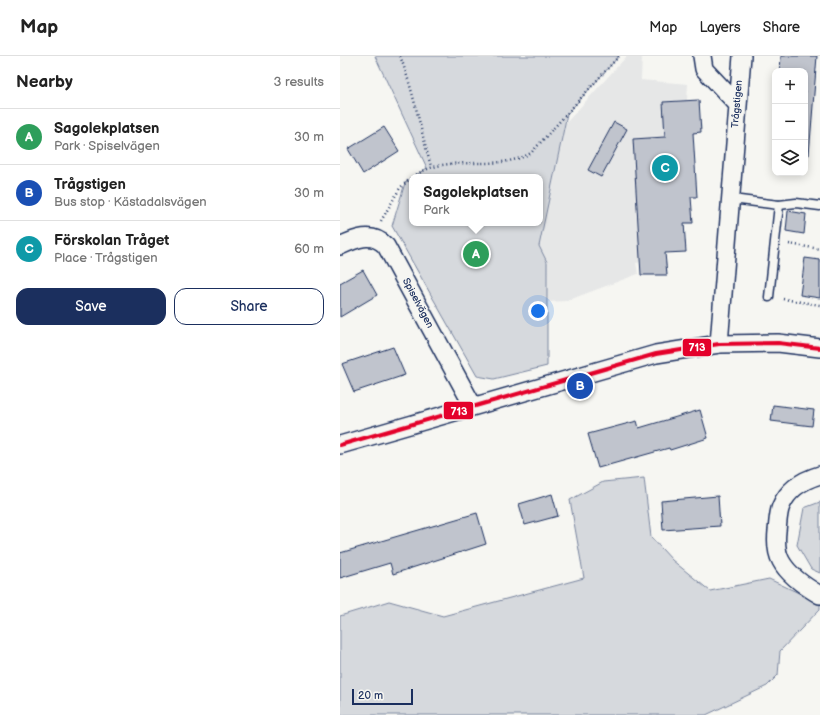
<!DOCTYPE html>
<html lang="en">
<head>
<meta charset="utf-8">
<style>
	:root { --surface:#fff; --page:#f2f2f2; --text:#222; --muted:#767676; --line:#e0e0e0; --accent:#1b2f5e }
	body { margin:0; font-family:"Balsamiq Sans",sans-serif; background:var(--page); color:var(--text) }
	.controls { position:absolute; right:12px; top:12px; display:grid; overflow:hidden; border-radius:8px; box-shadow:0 2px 10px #0003 }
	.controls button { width:36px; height:36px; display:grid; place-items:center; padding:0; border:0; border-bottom:1px solid var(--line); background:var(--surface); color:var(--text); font:20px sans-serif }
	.scale { position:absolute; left:12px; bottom:10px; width:61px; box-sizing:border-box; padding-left:4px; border:2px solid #1b2f5e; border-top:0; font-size:11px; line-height:14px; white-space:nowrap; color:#1b2f5e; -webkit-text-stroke:3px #f6f6f2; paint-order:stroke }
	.you { position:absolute; left:198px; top:255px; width:14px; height:14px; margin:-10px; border:3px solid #fff; border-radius:50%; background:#1a73e8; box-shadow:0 0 0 6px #1a73e833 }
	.badge { display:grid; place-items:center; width:26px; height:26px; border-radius:50%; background:var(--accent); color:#fff; font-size:13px; font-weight:700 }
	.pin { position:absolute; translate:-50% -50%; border:2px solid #fff; box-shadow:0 1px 4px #0006 }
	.popup { position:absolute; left:69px; top:118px; width:134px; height:52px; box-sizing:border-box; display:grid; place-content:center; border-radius:8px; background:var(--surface); filter:drop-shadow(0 1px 3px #0005); font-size:13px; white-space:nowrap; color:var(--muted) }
	.popup b { font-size:15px; color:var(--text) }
	.popup::after { content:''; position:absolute; left:50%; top:100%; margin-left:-8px; border:8px solid transparent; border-top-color:var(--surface) }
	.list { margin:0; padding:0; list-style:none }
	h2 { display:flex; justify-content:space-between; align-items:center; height:52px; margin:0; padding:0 16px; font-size:17px }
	h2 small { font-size:13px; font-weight:400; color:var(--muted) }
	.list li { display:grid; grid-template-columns:26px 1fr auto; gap:12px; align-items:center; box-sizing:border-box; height:56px; padding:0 16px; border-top:1px solid var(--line) }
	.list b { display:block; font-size:15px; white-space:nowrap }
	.list p { margin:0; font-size:13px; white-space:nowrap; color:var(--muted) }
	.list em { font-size:13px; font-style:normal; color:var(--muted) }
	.actions { display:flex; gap:8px; padding:12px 16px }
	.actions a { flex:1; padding:9px 0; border:1px solid var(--accent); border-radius:12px; text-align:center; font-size:14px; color:var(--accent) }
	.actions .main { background:var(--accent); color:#fff }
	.icon { flex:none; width:22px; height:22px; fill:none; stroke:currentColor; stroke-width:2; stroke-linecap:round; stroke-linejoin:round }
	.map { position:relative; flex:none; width:480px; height:659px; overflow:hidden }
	header { display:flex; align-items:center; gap:24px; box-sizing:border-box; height:56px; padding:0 20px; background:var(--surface); border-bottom:1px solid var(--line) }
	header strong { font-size:19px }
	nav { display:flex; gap:22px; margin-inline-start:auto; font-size:14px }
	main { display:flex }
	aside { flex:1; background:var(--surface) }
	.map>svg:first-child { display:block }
</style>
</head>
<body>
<header>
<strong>Map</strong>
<nav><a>Map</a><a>Layers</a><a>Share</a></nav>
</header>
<main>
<aside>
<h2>Nearby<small>3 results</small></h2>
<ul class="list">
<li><span class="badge" style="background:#2e9e5b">A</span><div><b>Sagolekplatsen</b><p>Park · Spiselvägen</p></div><em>30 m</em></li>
<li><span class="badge" style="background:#1a4fb4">B</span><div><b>Trågstigen</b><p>Bus stop · Kästadalsvägen</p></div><em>30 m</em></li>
<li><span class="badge" style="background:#0f9aa8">C</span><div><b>Förskolan Tråget</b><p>Place · Trågstigen</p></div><em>60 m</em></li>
</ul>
<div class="actions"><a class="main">Save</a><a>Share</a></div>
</aside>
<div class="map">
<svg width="480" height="659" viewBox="0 0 480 659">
	<rect width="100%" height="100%" fill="#f6f6f2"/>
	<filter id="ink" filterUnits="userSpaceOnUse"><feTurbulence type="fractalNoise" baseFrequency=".025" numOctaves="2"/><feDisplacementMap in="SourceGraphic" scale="8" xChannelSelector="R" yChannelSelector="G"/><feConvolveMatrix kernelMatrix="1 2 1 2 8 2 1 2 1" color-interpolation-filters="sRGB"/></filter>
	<g filter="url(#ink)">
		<path fill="#e6e7e7" d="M287 0H302L301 24 348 28 347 44 323 46 325 81 293 83 297 146 328 164 298 166 301 206 296 207 298 218 226 245 208 246 207 206 199 190 225 68Z"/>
		<g fill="#d6d9dd" stroke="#78849e">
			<path d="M35 0H279L227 58 199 190 207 206V310L154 323 137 320 52 170 65 127 72 121V167H200V121H73L87 112Z"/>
			<path d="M304 422 311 481 332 504 370 535 429 523 480 547V553L440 595 438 619 427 630 366 659H0V560L49 545 103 560 244 522 230 444 263 426Z"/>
			<path d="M480 446V517L471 513 457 489 464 452Z"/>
		</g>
		<g fill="#c0c4cd" stroke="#1b2f5e">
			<path d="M441 0H477L469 99H465V15H440Z"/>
			<path d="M359 44 361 76 353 77 357 141H351L353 167H344L346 196 325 197 327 219H301L293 83 325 81 323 46Z"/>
			<path d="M274 66 287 73 261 121 248 114Z"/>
			<path d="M44 71 59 95 23 118 8 93Z"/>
			<path d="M448 155 466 158 464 178 446 175Z"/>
			<path d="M465 202 480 204V242L460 239Z"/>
			<path d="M23 214 37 239 0 261V227Z"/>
			<path d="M53 291 65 319 14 336 2 308Z"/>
			<path d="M433 349 474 354 472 370 431 365Z"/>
			<path d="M360 354 368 382 330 394 329 392 258 412 248 378 297 365 299 372Z"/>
			<path d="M212 438 218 460 185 469 179 448Z"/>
			<path d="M378 440 380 470 323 474 321 445Z"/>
			<path d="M137 457 146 488 53 518 50 507 0 522V497Z"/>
		</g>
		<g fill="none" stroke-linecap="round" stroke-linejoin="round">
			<defs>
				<g id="lane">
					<path d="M390 145 400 144 439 149 456 147 480 150"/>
					<path d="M429 241 439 149"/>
				</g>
				<g id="street">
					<path d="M362 0 364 13 397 48"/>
					<path d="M0 190C15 183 32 175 46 190L133 350"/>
					<path d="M379 288 402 0"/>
					<path d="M0 389 316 298 379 288 438 287 480 292"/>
					<path d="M480 419C463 424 448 433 441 450 438 457 438 467 437 475 436 485 436 496 441 505 449 520 466 531 480 539"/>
				</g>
			</defs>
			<use href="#lane" stroke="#1b2f5e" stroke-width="11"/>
			<use href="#street" stroke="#1b2f5e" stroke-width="20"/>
			<g stroke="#1b2f5e" stroke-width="2.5" stroke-dasharray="1 3" stroke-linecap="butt">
				<path d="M60 0C74 36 80 73 91 110"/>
				<path d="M73 121C108 95 154 118 191 97L279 0"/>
				<path d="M41 165 60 132 72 121"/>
				<path d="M449 188 480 193"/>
				<path d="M443 243 480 249"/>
			</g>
			<use href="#lane" stroke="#f6f6f2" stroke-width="8"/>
			<use href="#street" stroke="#f6f6f2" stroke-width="17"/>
			<defs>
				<path id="bus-1" d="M0 389 316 298 379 288 438 287 480 292"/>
			</defs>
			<use href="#bus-1" stroke="#f6f6f2" stroke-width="7"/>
			<use href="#bus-1" stroke="#e4002b" stroke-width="4"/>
		</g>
	</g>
	<g text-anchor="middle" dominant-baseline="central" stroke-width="3" stroke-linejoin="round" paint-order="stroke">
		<g font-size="10" fill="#1b2f5e" stroke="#f6f6f2">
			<text transform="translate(397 48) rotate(-85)">Trågstigen</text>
			<text transform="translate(78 247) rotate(62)">Spiselvägen</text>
		</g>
	</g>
	<g stroke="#f6f6f2" stroke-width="1.5">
		<rect x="342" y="282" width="30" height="19" rx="4" fill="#e4002b"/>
		<rect x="103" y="345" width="31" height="19" rx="4" fill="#e4002b"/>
	</g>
	<g font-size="11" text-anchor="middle" font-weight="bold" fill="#fff">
		<text x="357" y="295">713</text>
		<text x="119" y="359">713</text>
	</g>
</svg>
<div class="controls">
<button>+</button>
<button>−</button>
<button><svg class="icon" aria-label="layers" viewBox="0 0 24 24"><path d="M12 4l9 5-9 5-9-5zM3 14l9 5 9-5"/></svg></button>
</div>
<div class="scale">20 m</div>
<div class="you"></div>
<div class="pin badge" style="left:136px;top:198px;background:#2e9e5b">A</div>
<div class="popup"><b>Sagolekplatsen</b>Park</div>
<div class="pin badge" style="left:240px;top:330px;background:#1a4fb4">B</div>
<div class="pin badge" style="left:325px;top:112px;background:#0f9aa8">C</div>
</div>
</main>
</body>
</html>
